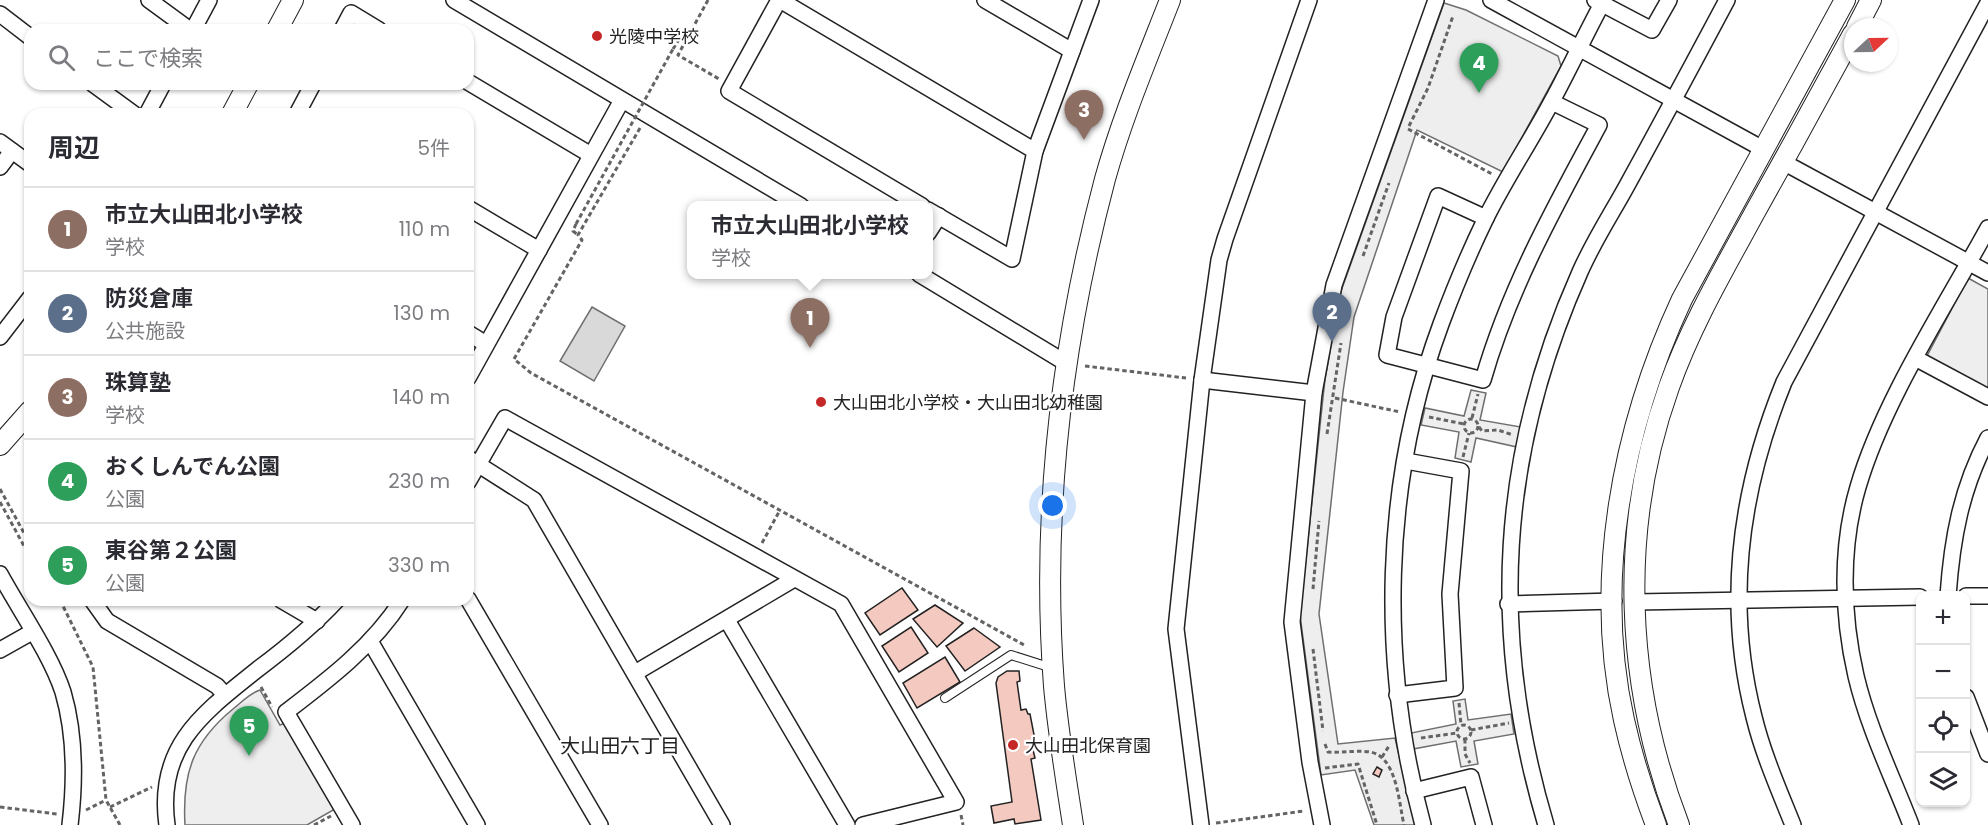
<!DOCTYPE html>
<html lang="ja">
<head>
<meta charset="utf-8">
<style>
	:root { --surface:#fff; --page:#f7f7f7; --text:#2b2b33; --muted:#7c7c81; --line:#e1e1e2; --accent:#2563eb }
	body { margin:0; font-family:Poppins,"Noto Sans JP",sans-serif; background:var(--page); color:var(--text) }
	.controls { position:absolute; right:18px; bottom:18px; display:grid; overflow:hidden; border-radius:12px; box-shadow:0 2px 4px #0004 }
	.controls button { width:54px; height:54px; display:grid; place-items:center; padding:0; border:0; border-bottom:2px solid var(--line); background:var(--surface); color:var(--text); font:30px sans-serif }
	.compass { position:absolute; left:1844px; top:18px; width:54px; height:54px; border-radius:50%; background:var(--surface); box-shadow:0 2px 4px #0004; rotate:68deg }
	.you { position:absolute; left:1053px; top:506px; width:21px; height:21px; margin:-15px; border:4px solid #fff; border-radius:50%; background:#1a73e8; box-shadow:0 0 0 9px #1a73e833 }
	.badge { display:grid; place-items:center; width:39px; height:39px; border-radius:50%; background:var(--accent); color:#fff; font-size:20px; font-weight:700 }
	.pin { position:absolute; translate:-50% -50px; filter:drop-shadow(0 2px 3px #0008) }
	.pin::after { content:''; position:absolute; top:32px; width:21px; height:18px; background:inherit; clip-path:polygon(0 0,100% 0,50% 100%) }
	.popup { position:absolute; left:687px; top:201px; width:246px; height:78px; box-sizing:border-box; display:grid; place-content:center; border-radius:12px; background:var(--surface); filter:drop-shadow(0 2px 4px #0005); font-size:20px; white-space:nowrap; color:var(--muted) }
	.popup b { font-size:22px; color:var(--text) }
	.popup::after { content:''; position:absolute; left:50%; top:100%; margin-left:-12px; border:12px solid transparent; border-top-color:var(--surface) }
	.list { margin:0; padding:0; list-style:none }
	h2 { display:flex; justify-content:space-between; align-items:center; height:78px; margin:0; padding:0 24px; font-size:26px }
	h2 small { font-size:20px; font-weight:400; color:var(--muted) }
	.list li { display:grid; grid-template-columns:39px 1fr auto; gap:18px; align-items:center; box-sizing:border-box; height:84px; padding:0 24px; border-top:2px solid var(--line) }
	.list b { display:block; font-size:22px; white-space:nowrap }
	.list p { margin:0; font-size:20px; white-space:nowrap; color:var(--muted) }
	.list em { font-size:20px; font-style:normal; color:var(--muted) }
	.icon { flex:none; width:33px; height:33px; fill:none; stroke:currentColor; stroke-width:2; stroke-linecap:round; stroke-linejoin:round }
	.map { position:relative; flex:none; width:1988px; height:825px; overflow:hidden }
	.search { position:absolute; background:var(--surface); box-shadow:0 2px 4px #0004; left:24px; top:24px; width:450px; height:66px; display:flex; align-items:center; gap:15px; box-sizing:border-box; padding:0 21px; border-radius:18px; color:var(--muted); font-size:22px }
	.panel { position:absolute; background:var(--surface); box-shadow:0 2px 4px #0004; left:24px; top:108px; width:450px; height:498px; border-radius:18px }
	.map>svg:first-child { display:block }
</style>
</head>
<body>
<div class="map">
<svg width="1988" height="825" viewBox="0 0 1988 825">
	<rect width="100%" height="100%" fill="#fff"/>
	<g fill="#eee" stroke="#6f6f6f" stroke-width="1.5">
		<path d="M1444 3 1466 10 1558 56 1561 66 1503 172 1417 130 1354 317 1343 392 1319 614 1338 744 1395 738 1415 825H1374L1355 770 1321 775 1300 615 1325 379 1340 294Z"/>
		<path d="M1968 278 1988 289V389L1927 356Z"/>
		<path d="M1471 390 1486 393 1480 420 1521 427 1517 447 1476 438 1471 462 1455 458 1459 432 1421 425 1425 408 1464 416Z"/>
		<path d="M260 690 280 725 285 723 335 809 307 825H185C182 773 193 742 233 709 242 702 250 693 260 690Z"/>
		<path d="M1465 699 1468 720 1511 714 1514 734 1474 741 1478 764 1461 767 1456 741 1413 749 1411 733 1456 724 1453 701Z"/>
	</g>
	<path fill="#d9d9d9" stroke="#6f6f6f" stroke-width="1.5" d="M592 307 625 326 594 381 560 361Z"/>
	<g fill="#f3c9c0" stroke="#222" stroke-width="1.5">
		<path d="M902 588 918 610 880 635 865 613Z"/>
		<path d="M935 605 963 623 937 647 913 619Z"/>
		<path d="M911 627 928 653 899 672 882 646Z"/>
		<path d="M974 628 1000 647 965 671 946 646Z"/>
		<path d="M945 657 960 682 917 708 903 683Z"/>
		<path d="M1007 671H1019L1020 681 1017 682 1021 710 1026 709 1028 714H1030L1036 745 1032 746 1035 758 1031 759 1041 820 1015 824 1014 819 994 823 991 806 1012 802 996 683 998 677Z"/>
		<path d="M1377 767 1382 770 1379 777 1373 774Z"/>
	</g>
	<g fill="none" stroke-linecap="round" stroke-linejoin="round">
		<defs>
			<path id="service" d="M945 698 1011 655 1052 668"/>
			<g id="minor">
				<path d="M149 0 190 30"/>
				<path d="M454 0 801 206"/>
				<path d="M779 0 729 91 922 206"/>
				<path d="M780 0 1035 151"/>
				<path d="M985 0 1072 51"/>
				<path d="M1491 0 1763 149"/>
				<path d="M1595 0 1652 30 1669 0"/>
				<path d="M0 14 30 37"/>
				<path d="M193 30 209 0"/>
				<path d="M342 30 351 13 379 30"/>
				<path d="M468 82 591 155"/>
				<path d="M93 84 134 114"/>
				<path d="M147 114 163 84"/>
				<path d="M297 114 313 84"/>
				<path d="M0 142 30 164"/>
				<path d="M1783 162 1988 273"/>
				<path d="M0 167 12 151"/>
				<path d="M468 208 539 250"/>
				<path d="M928 210 1012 259 1035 151 1091 0"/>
				<path d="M1486 218 1438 196 1394 317 1387 355 1483 380C1509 289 1554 208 1599 125L1552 102"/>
				<path d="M928 233 939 216"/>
				<path d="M919 274 1066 363"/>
				<path d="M468 333 486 344"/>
				<path d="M0 337 30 298"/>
				<path d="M1917 359 1988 397"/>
				<path d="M468 378 622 100"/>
				<path d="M1202 380 1314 393"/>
				<path d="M468 458 534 500 722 825"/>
				<path d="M468 482 505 418 841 604 956 802 863 825"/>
				<path d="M0 574C19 609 51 655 63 692 75 733 75 783 70 825"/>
				<path d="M1948 596C1952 539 1961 489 1988 438"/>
				<path d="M1966 596H1988"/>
				<path d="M468 599 600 825"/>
				<path d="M92 600 107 621 217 686 225 695"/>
				<path d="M281 600 317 621"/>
				<path d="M1635 602 1920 597"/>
				<path d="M1508 604 1614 601"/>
				<path d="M727 620 847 825"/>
				<path d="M370 641 477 825"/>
				<path d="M0 650 32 632"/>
				<path d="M635 673 794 579"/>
				<path d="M1397 695 1455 688 1450 594 1461 471 1406 461"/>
				<path d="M1966 697 1988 754"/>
				<path d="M1414 791 1471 777 1484 825"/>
				<path d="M167 825C156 746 203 713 258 669 286 648 313 626 337 600"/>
				<path d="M352 825 286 712C328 680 373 646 402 600"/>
				<path d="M1201 825 1176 629 1202 380 1219 260 1225 239 1309 0"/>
				<path d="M1322 825 1310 762 1292 622 1314 393 1334 285 1436 0"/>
				<path d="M1423 825C1379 663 1382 483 1441 324 1454 289 1469 253 1485 220 1505 179 1531 141 1552 101 1570 68 1586 33 1604 0"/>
				<path d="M1546 825C1489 634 1499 454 1580 272 1594 240 1614 210 1630 180 1663 120 1695 60 1727 0"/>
				<path d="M1793 825C1779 790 1763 754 1754 717 1725 604 1740 490 1784 382L1988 3"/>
				<path d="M1911 825C1892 776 1868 727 1856 676 1842 615 1840 548 1858 487 1883 401 1945 307 1988 228"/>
			</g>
			<g id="tertiary">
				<path d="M1857 27 1871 0"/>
				<path d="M277 30 293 0"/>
				<path d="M232 114 248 84"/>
				<path d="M0 445 30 411"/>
				<path d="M1073 825C1066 779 1058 732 1054 686 1041 514 1061 345 1105 179 1122 118 1147 59 1170 0"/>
				<path d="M1656 825C1643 791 1632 756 1624 720 1593 580 1622 428 1682 299L1845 0"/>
				<path d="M1679 825C1625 685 1618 529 1669 387 1691 325 1724 269 1755 212 1788 153 1821 93 1853 34"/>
			</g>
		</defs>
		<use href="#service" stroke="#222" stroke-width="10"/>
		<use href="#minor" stroke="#222" stroke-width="18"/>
		<use href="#tertiary" stroke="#222" stroke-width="22"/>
		<g stroke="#646464" stroke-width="3" stroke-dasharray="4.5 3" stroke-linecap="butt">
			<path d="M708 0 678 55 719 79"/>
			<path d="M673 49 680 38 685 41"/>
			<path d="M1409 126 1428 88 1453 16"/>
			<path d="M640 128 578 235 582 240 514 359 531 373 1026 646"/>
			<path d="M1408 129 1492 174"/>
			<path d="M576 224 573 231 578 235"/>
			<path d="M1363 256 1389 183"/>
			<path d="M1085 366 1186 378"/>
			<path d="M1335 398 1400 412"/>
			<path d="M1429 417 1464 424"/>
			<path d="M1472 418 1478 394"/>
			<circle cx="1471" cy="426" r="7"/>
			<path d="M1479 427 1482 431 1498 430 1513 435"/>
			<path d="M1327 434 1341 343"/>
			<path d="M1463 457 1469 433"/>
			<path d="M0 489 30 544"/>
			<path d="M0 502 30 557"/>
			<path d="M762 543 780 510"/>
			<path d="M1313 589 1319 521"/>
			<path d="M60 600 93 667 106 800 120 825"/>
			<path d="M1313 649 1323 731"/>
			<path d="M261 687 272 707"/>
			<path d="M1459 703 1461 725"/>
			<circle cx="1464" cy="732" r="7"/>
			<path d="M1471 730 1509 723"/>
			<path d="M1421 738 1457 733"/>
			<path d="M1465 739V754L1470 763"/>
			<path d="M1325 744 1328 752C1342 753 1356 750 1370 752 1397 756 1399 804 1404 825"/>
			<path d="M1382 757 1389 746"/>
			<path d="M1325 768 1358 764 1377 825"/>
			<path d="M0 807 57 814"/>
			<path d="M110 807 152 787"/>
			<path d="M86 810 106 800"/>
			<path d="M961 815 963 825"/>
			<path d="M1216 823 1304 811"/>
			<path d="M314 825 331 816"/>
		</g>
		<use href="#service" stroke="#fff" stroke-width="8"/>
		<use href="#minor" stroke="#fff" stroke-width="15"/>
		<use href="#tertiary" stroke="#fff" stroke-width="20"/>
		<path stroke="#646464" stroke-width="3" stroke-dasharray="4.5 3" stroke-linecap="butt" d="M576 224 673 49"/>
	</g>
	<g fill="#c62828" stroke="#fff" stroke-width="2">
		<circle cx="597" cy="36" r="6"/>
		<circle cx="821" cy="402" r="6"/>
		<circle cx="1013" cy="745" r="6"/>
	</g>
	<g text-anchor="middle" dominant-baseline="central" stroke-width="4.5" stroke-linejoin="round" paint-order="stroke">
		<g font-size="18" fill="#222" stroke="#fff" text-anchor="start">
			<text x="609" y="36">光陵中学校</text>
			<text x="833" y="402">大山田北小学校・大山田北幼稚園</text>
			<text x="1025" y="745">大山田北保育園</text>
		</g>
		<g font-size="20" fill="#222" stroke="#fff">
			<text x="620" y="746">大山田六丁目</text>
		</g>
	</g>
</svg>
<div class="controls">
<button>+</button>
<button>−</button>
<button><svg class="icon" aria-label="locate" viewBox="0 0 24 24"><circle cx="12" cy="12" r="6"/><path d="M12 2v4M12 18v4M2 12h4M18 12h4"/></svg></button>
<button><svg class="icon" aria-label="layers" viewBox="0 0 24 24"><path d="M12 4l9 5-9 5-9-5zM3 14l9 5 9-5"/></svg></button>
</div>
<svg class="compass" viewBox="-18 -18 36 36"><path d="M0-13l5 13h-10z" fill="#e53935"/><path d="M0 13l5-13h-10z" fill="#7c7c81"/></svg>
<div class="you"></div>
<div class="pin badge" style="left:810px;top:348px;background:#8d6e63">1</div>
<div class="popup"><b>市立大山田北小学校</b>学校</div>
<div class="pin badge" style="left:1332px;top:342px;background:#5c6f8a">2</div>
<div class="pin badge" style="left:1084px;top:140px;background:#8d6e63">3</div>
<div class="pin badge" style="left:1479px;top:93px;background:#2e9e5b">4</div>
<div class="pin badge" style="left:249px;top:756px;background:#2e9e5b">5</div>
<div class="search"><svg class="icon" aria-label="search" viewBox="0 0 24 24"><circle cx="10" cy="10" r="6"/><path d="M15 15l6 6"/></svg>ここで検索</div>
<section class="panel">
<h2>周辺<small>5件</small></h2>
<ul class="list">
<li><span class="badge" style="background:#8d6e63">1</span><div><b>市立大山田北小学校</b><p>学校</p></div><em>110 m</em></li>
<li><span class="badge" style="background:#5c6f8a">2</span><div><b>防災倉庫</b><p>公共施設</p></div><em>130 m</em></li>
<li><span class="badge" style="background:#8d6e63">3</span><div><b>珠算塾</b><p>学校</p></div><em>140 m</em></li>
<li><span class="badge" style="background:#2e9e5b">4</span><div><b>おくしんでん公園</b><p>公園</p></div><em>230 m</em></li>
<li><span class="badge" style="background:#2e9e5b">5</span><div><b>東谷第２公園</b><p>公園</p></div><em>330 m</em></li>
</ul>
</section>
</div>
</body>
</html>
